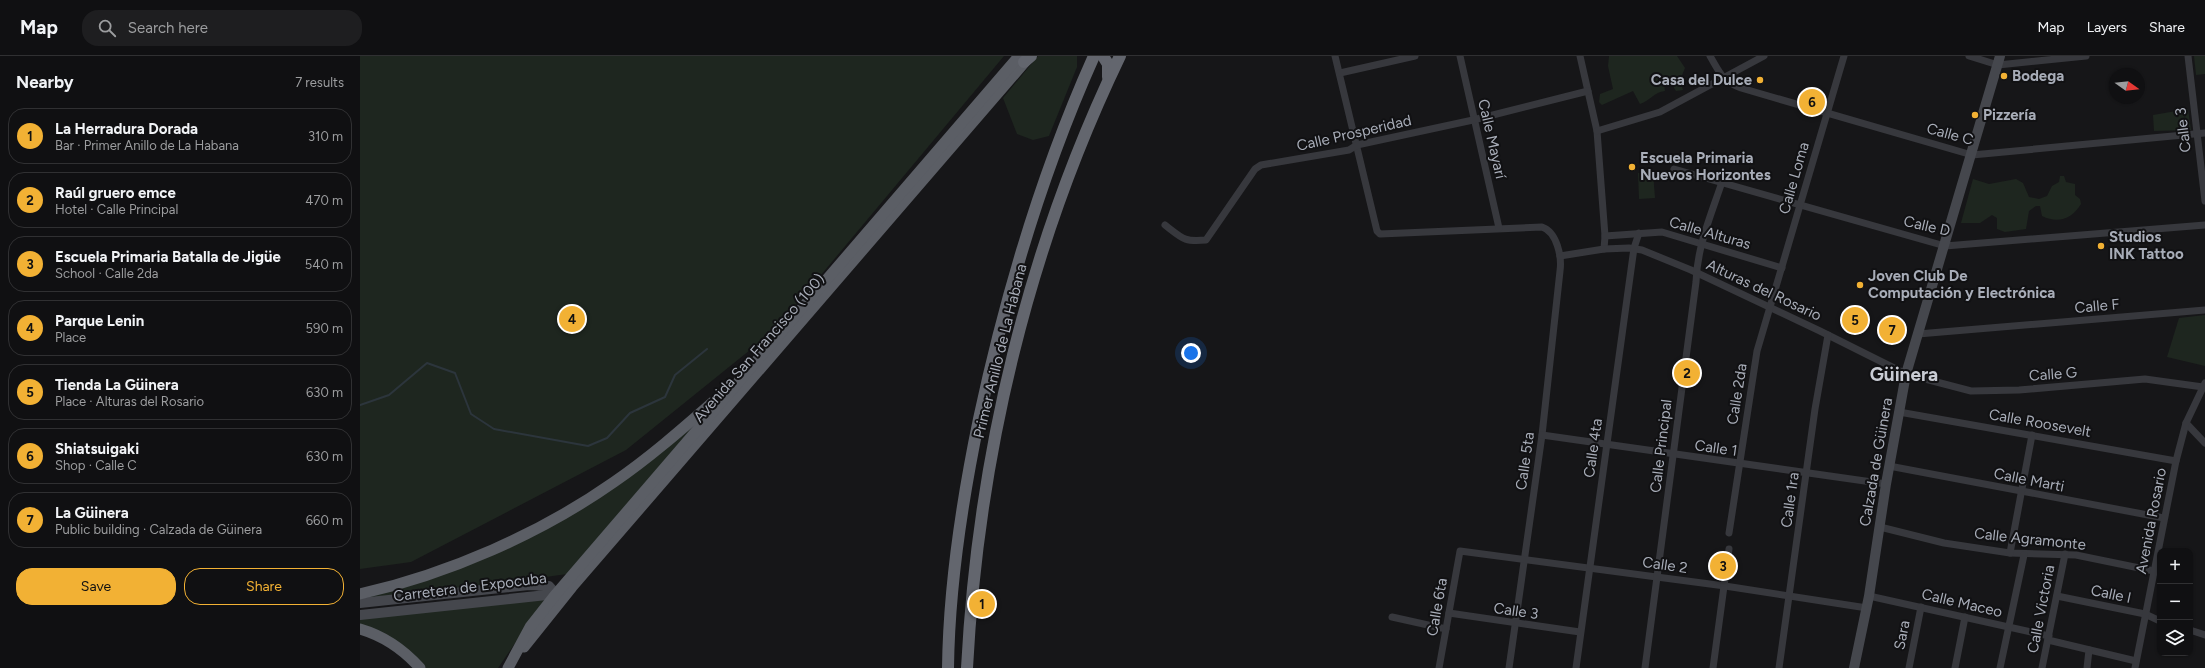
<!DOCTYPE html>
<html lang="en">
<head>
<meta charset="utf-8">
<style>
	:root { --surface:#101012; --page:#1e1e20; --text:#f1f3f6; --muted:#9c9d9f; --line:#303032; --accent:#f2b134 }
	body { margin:0; font-family:Figtree,sans-serif; background:var(--page); color:var(--text) }
	.controls { position:absolute; right:12px; bottom:12px; display:grid; overflow:hidden; border-radius:8px; box-shadow:0 1px 3px #0004 }
	.controls button { width:36px; height:36px; display:grid; place-items:center; padding:0; border:0; border-bottom:1px solid var(--line); background:var(--surface); color:var(--text); font:20px sans-serif }
	.compass { position:absolute; left:1749px; top:12px; width:36px; height:36px; border-radius:50%; background:var(--surface); box-shadow:0 1px 3px #0004; rotate:105deg }
	.you { position:absolute; left:831px; top:297px; width:14px; height:14px; margin:-10px; border:3px solid #fff; border-radius:50%; background:#1a73e8; box-shadow:0 0 0 6px #1a73e833 }
	.badge { display:grid; place-items:center; width:26px; height:26px; border-radius:50%; background:var(--accent); color:#111; font-size:13px; font-weight:700 }
	.pin { position:absolute; translate:-50% -50%; border:2px solid #fff; box-shadow:0 1px 4px #0006 }
	.list { margin:0; padding:0; list-style:none }
	h2 { display:flex; justify-content:space-between; align-items:center; height:52px; margin:0; padding:0 16px; font-size:17px }
	h2 small { font-size:13px; font-weight:400; color:var(--muted) }
	.list li { display:grid; grid-template-columns:26px 1fr auto; gap:12px; align-items:center; box-sizing:border-box; height:56px; margin:0 8px 8px; padding:0 8px; border:1px solid var(--line); border-radius:16px }
	.list b { display:block; font-size:15px; white-space:nowrap }
	.list p { margin:0; font-size:13px; white-space:nowrap; color:var(--muted) }
	.list em { font-size:13px; font-style:normal; color:var(--muted) }
	.actions { display:flex; gap:8px; padding:12px 16px }
	.actions a { flex:1; padding:9px 0; border:1px solid var(--accent); border-radius:16px; text-align:center; font-size:14px; color:var(--accent) }
	.actions .main { background:var(--accent); color:#111 }
	.icon { flex:none; width:22px; height:22px; fill:none; stroke:currentColor; stroke-width:2; stroke-linecap:round; stroke-linejoin:round }
	.map { position:relative; flex:none; width:1845px; height:612px; overflow:hidden }
	header { display:flex; align-items:center; gap:24px; box-sizing:border-box; height:56px; padding:0 20px; background:var(--surface); border-bottom:1px solid var(--line) }
	header strong { font-size:19px }
	nav { display:flex; gap:22px; margin-inline-start:auto; font-size:14px }
	.search { width:280px; height:36px; background:var(--page); display:flex; align-items:center; gap:10px; box-sizing:border-box; padding:0 14px; border-radius:16px; color:var(--muted); font-size:15px }
	main { display:flex }
	aside { flex:1; background:var(--surface) }
	.map>svg:first-child { display:block }
</style>
</head>
<body>
<header>
<strong>Map</strong>
<div class="search"><svg class="icon" aria-label="search" viewBox="0 0 24 24"><circle cx="10" cy="10" r="6"/><path d="M15 15l6 6"/></svg>Search here</div>
<nav><a>Map</a><a>Layers</a><a>Share</a></nav>
</header>
<main>
<aside>
<h2>Nearby<small>7 results</small></h2>
<ul class="list">
<li><span class="badge">1</span><div><b>La Herradura Dorada</b><p>Bar · Primer Anillo de La Habana</p></div><em>310 m</em></li>
<li><span class="badge">2</span><div><b>Raúl gruero emce</b><p>Hotel · Calle Principal</p></div><em>470 m</em></li>
<li><span class="badge">3</span><div><b>Escuela Primaria Batalla de Jigüe</b><p>School · Calle 2da</p></div><em>540 m</em></li>
<li><span class="badge">4</span><div><b>Parque Lenin</b><p>Place</p></div><em>590 m</em></li>
<li><span class="badge">5</span><div><b>Tienda La Güinera</b><p>Place · Alturas del Rosario</p></div><em>630 m</em></li>
<li><span class="badge">6</span><div><b>Shiatsuigaki</b><p>Shop · Calle C</p></div><em>630 m</em></li>
<li><span class="badge">7</span><div><b>La Güinera</b><p>Public building · Calzada de Güinera</p></div><em>660 m</em></li>
</ul>
<div class="actions"><a class="main">Save</a><a>Share</a></div>
</aside>
<div class="map">
<svg width="1845" height="612" viewBox="0 0 1845 612">
	<rect width="100%" height="100%" fill="#161618"/>
	<g fill="#1e261f">
		<path d="M0 0H644L415 274 266 394 51 506 0 513Z"/>
		<path d="M678 0H717V11L689 80 673 84 657 78 643 42Z"/>
		<path d="M1249 0H1317L1325 12 1320 24 1323 34 1316 35 1310 25 1304 28 1305 35C1294 36 1290 45 1280 48L1273 35 1242 49 1239 46 1240 38 1253 33 1248 10Z"/>
		<path d="M1834 0H1845V18L1836 19Z"/>
		<path d="M1828 53 1831 74 1794 75 1793 59Z"/>
		<path d="M1293 116 1295 142 1279 143 1278 117Z"/>
		<path d="M1700 120H1704L1706 126 1715 128V139L1720 143 1721 148C1712 163 1698 168 1682 160L1680 150H1676L1669 155 1666 173 1645 176 1637 173V162L1632 159 1620 167H1601L1613 123 1629 128 1656 123 1663 127 1669 141 1679 143 1687 140 1692 130 1699 126Z"/>
		<path d="M1845 259V310L1807 301 1819 262Z"/>
		<path d="M343 359 207 518 121 530 0 543 180 474Z"/>
		<path d="M186 542 138 612H64L0 570V562Z"/>
	</g>
	<g fill="none" stroke-linecap="round" stroke-linejoin="round">
		<path stroke="#2c353c" stroke-width="2" d="M0 349 29 339 67 307 95 317 111 358 134 373 228 390 247 382 270 357 305 341 315 319 347 293"/>
		<g stroke="#37383d" stroke-width="7">
			<path d="M975 0 1017 175 1020 178 1182 171C1197 176 1202 201 1200 215L1182 379 1149 612"/>
			<path d="M1100 0 1139 172"/>
			<path d="M1220 0 1237 75 1245 180 1244 193"/>
			<path d="M1350 0C1360 17 1362 25 1381 32L1612 99 1845 77"/>
			<path d="M1609 0 1638 9 1726 0"/>
			<path d="M1828 0 1845 145"/>
			<path d="M980 17 1055 0"/>
			<path d="M1237 75 1300 56 1404 0"/>
			<path d="M1314 113 1585 190 1845 169"/>
			<path d="M805 169C823 183 824 186 846 184L895 113 901 109 989 94 997 89 1113 64 1228 35"/>
			<path d="M1245 180 1302 176 1422 212"/>
			<path d="M1200 200 1244 193 1269 192 1282 194 1331 214 1460 275 1546 318 1611 335 1659 334 1785 323 1843 331"/>
			<path d="M1558 278 1845 254"/>
			<path d="M1539 356 1816 405"/>
			<path d="M1826 367 1845 387"/>
			<path d="M1182 379 1526 428"/>
			<path d="M1529 410 1804 462"/>
			<path d="M1520 471 1584 487 1650 497 1716 499 1794 515"/>
			<path d="M1369 477 1397 295 1484 0"/>
			<path d="M1650 497 1672 379"/>
			<path d="M1509 540 1689 580"/>
			<path d="M1697 540 1785 558 1800 565"/>
			<path d="M1089 557 1220 576"/>
			<path d="M1032 561 1086 573"/>
			<path d="M1830 574 1845 579"/>
			<path d="M1688 584 1776 605"/>
			<path d="M1079 612 1100 495 1365 530 1507 552"/>
			<path d="M1216 612 1274 192 1279 177"/>
			<path d="M1285 612 1336 226C1337 191 1351 159 1362 126"/>
			<path d="M1353 612 1369 493"/>
			<path d="M1419 612 1455 353 1468 279"/>
			<path d="M1549 612 1561 551"/>
			<path d="M1595 612 1605 561"/>
			<path d="M1640 612 1664 499"/>
			<path d="M1682 612 1705 498"/>
			<path d="M1727 612 1729 594"/>
			<path d="M1775 612 1816 405 1826 367 1845 327"/>
		</g>
		<g stroke="#45474d" stroke-width="10">
			<path d="M0 547 169 529 189 530 196 538 0 559"/>
			<path d="M1494 612 1509 540 1526 428 1546 318 1640 0"/>
		</g>
		<g stroke="#5b5e65" stroke-width="11">
			<path d="M0 538C88 518 180 478 254 426 289 402 321 374 353 346"/>
			<path d="M0 573C24 580 43 593 60 612"/>
			<path d="M164 591 212 531 670 0"/>
			<path d="M148 612 170 571 196 538 659 0"/>
		</g>
		<g stroke="#63666e" stroke-width="12">
			<path d="M743 0 748 8V21"/>
			<path d="M664 6 671 0"/>
			<path d="M588 612C589 528 602 445 619 363 646 237 681 118 734 0"/>
			<path d="M607 612C618 401 668 191 760 0"/>
		</g>
	</g>
	<g fill="#f2b134" stroke="#111113" stroke-width="1.5">
		<circle cx="1644" cy="20" r="4"/>
		<circle cx="1400" cy="24" r="4"/>
		<circle cx="1615" cy="59" r="4"/>
		<circle cx="1272" cy="111" r="4"/>
		<circle cx="1741" cy="190" r="4"/>
		<circle cx="1500" cy="229" r="4"/>
	</g>
	<g text-anchor="middle" dominant-baseline="central" stroke-width="4" stroke-linejoin="round" paint-order="stroke">
		<g font-size="15" font-weight="bold" fill="#a8adb8" stroke="#111113" text-anchor="start">
			<text x="1652" y="20">Bodega</text>
			<text x="1392" y="24" text-anchor="end">Casa del Dulce</text>
			<text x="1623" y="59">Pizzería</text>
			<text x="1280" y="102">Escuela Primaria<tspan x="1280" dy="17">Nuevos Horizontes</tspan></text>
			<text x="1749" y="181">Studios<tspan x="1749" dy="17">INK Tattoo</tspan></text>
			<text x="1508" y="220">Joven Club De<tspan x="1508" dy="17">Computación y Electrónica</tspan></text>
		</g>
		<g font-size="15" fill="#a8adb8" stroke="#111113">
			<text transform="translate(1823 74) rotate(-97)">Calle 3</text>
			<text transform="translate(994 77) rotate(-13)">Calle Prosperidad</text>
			<text transform="translate(1590 78) rotate(15)">Calle C</text>
			<text transform="translate(1132 83) rotate(77)">Calle Mayarí</text>
			<text transform="translate(1434 122) rotate(-74)">Calle Loma</text>
			<text transform="translate(1567 170) rotate(13)">Calle D</text>
			<text transform="translate(1350 177) rotate(16)">Calle Alturas</text>
			<text transform="translate(1404 234) rotate(25)">Alturas del Rosario</text>
			<text transform="translate(1737 250) rotate(-5)">Calle F</text>
			<text transform="translate(399 292) rotate(-49)">Avenida San Francisco (100)</text>
			<text transform="translate(640 295) rotate(-76)">Primer Anillo de La Habana</text>
			<text transform="translate(1693 318) rotate(-4)">Calle G</text>
			<text transform="translate(1377 338) rotate(-81)">Calle 2da</text>
			<text transform="translate(1680 367) rotate(10)">Calle Roosevelt</text>
			<text transform="translate(1301 390) rotate(-83)">Calle Principal</text>
			<text transform="translate(1233 392) rotate(-82)">Calle 4ta</text>
			<text transform="translate(1356 392) rotate(8)">Calle 1</text>
			<text transform="translate(1165 405) rotate(-82)">Calle 5ta</text>
			<text transform="translate(1516 406) rotate(-80)">Calzada de Güinera</text>
			<text transform="translate(1669 424) rotate(11)">Calle Marti</text>
			<text transform="translate(1430 444) rotate(-82)">Calle 1ra</text>
			<text transform="translate(1791 465) rotate(-79)">Avenida Rosario</text>
			<text transform="translate(1670 483) rotate(6)">Calle Agramonte</text>
			<text transform="translate(1305 509) rotate(8)">Calle 2</text>
			<text transform="translate(110 531) rotate(-7)">Carretera de Expocuba</text>
			<text transform="translate(1751 538) rotate(12)">Calle I</text>
			<text transform="translate(1602 547) rotate(13)">Calle Maceo</text>
			<text transform="translate(1077 551) rotate(-80)">Calle 6ta</text>
			<text transform="translate(1681 553) rotate(-79)">Calle Victoria</text>
			<text transform="translate(1156 555) rotate(8)">Calle 3</text>
			<text transform="translate(1542 579) rotate(-79)">Sara</text>
		</g>
		<g font-size="19" font-weight="bold" fill="#c9ccd4" stroke="#111113">
			<text x="1544" y="318">Güinera</text>
		</g>
	</g>
</svg>
<div class="controls">
<button>+</button>
<button>−</button>
<button><svg class="icon" aria-label="layers" viewBox="0 0 24 24"><path d="M12 4l9 5-9 5-9-5zM3 14l9 5 9-5"/></svg></button>
</div>
<svg class="compass" viewBox="-18 -18 36 36"><path d="M0-13l5 13h-10z" fill="#e53935"/><path d="M0 13l5-13h-10z" fill="#9c9d9f"/></svg>
<div class="you"></div>
<div class="pin badge" style="left:622px;top:548px">1</div>
<div class="pin badge" style="left:1327px;top:317px">2</div>
<div class="pin badge" style="left:1363px;top:510px">3</div>
<div class="pin badge" style="left:212px;top:263px">4</div>
<div class="pin badge" style="left:1495px;top:264px">5</div>
<div class="pin badge" style="left:1452px;top:46px">6</div>
<div class="pin badge" style="left:1532px;top:274px">7</div>
</div>
</main>
</body>
</html>
